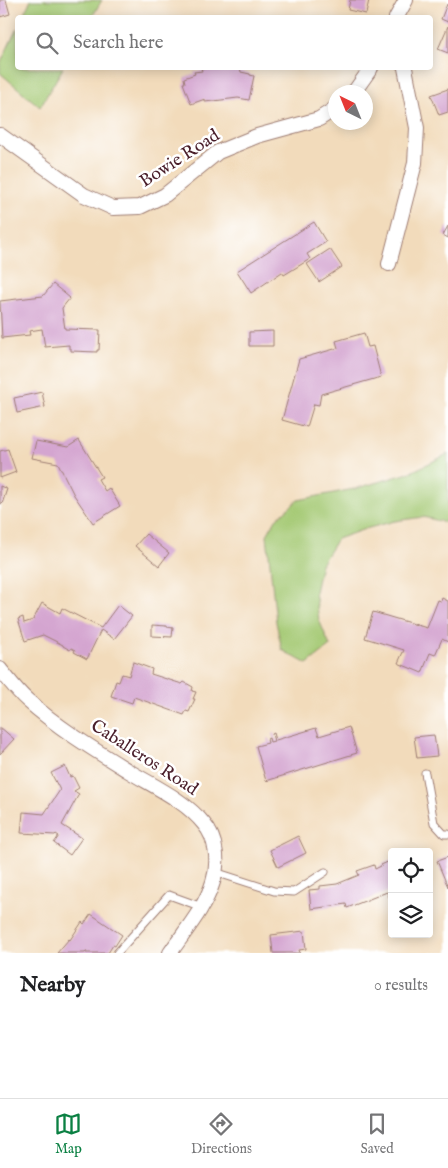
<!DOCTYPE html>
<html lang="en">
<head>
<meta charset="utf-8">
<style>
	:root { --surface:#fff; --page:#f6f6f6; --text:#202124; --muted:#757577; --line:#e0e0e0; --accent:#0b8043 }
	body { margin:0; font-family:"IM FELL English",serif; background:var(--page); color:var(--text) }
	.controls { position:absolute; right:15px; bottom:15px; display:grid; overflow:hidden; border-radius:5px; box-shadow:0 2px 12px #0003 }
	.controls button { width:45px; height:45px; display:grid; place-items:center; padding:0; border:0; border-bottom:1px solid var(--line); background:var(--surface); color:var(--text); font:25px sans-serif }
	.compass { position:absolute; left:328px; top:85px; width:45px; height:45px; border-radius:50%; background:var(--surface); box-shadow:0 2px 12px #0003; rotate:317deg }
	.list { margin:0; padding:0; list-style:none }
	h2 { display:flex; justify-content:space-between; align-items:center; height:65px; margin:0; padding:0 20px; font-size:21px }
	h2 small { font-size:16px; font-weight:400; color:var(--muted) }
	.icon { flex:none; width:28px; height:28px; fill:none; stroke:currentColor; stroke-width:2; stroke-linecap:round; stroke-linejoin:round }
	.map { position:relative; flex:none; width:448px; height:953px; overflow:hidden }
	.search { position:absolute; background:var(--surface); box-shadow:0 2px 12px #0003; left:15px; right:15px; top:15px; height:55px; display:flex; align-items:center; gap:12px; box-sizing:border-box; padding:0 18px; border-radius:5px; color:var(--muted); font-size:19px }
	.sheet { height:145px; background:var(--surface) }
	nav { display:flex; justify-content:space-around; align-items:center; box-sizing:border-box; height:70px; border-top:1px solid var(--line); background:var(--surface); font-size:14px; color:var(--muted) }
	nav a { display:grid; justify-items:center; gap:2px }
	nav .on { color:var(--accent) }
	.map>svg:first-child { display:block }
</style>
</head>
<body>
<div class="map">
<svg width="448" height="953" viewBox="0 0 448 953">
	<rect width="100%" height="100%" fill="#fff"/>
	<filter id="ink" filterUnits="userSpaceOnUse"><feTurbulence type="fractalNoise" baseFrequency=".02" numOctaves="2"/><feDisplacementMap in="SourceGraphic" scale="10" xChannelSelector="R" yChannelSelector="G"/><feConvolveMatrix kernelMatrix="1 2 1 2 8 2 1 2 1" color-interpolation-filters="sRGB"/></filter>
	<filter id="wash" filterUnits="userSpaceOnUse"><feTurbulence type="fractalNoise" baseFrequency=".0096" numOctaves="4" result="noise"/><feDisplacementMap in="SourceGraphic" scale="20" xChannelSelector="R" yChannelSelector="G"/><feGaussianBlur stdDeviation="1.12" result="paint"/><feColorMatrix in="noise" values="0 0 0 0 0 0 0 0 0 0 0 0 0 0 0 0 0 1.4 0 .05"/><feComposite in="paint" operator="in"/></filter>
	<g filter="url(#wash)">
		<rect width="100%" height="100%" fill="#f2dbbb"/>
		<g fill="#a4c973" stroke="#77744f">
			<path d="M31 0H102L92 17H22Z"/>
			<path d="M17 28 18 68H63L40 107 0 73V64Z"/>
			<path d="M448 454V523L423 517 395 521 365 529 337 539 321 564 315 592 319 620 330 646 307 664 282 650 276 622 267 535 276 519 298 500 354 489 409 473Z"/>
		</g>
		<g id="blocks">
			<g fill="#d4a5d0">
				<path d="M0 0H6L10 14 0 17Z"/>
				<path d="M350 0H369L366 14 348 10Z"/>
				<path d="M447 4 448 5V22L441 19Z"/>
				<path d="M448 26V53L438 49Z"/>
				<path d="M201 68H240L241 72 250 74V75L254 76 249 100 238 98 205 102V99L191 104 183 83H185L184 78 195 74 194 72 202 71Z"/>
				<path d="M448 89V112L439 115 431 95Z"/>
				<path d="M314 222 326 242 307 254 310 259 284 275 282 272 251 293 237 271Z"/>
				<path d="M448 226V238L443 235Z"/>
				<path d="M330 249 342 267 319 282 307 264Z"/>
				<path d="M53 284 70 298 62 308 65 329 100 330 99 350H97V352L71 351V349H69V345L45 347 42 329 29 331 30 335 2 338 0 301 43 296Z"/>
				<path d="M273 331V346H249V332Z"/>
				<path d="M364 333 368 347 373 346 381 377 321 394 319 405 314 404 307 427 282 420 299 359 338 348 336 341Z"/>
				<path d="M42 392 45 407 17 413 14 398Z"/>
				<path d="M79 440 102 477 98 479 105 491 109 488 120 506 93 523 74 495 58 463 32 458 36 441 68 447Z"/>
				<path d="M8 449 16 472 0 478V451Z"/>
				<path d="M0 486 7 489 2 504 0 503Z"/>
				<path d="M146 534 169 553 159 566 135 546Z"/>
				<path d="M442 598 448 601V642L442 639 435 655 430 653 422 673 398 663 404 650 365 638 373 612 427 628 438 600 441 601Z"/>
				<path d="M42 603 60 613 62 608 101 628 118 605 132 616 114 639 101 630 87 659 74 652 75 650 71 648 70 650 63 646V645L43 635 25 641 18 619 23 617 24 623 33 620Z"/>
				<path d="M152 625 167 626V627L173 628 172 637 152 636Z"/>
				<path d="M133 662 152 669 151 674 182 684 184 682 193 687 192 691 196 692 193 699H195L189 712 186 711 184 715 134 697 132 703 111 696 116 681 119 682 122 674 129 676Z"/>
				<path d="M0 727 14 739 0 754Z"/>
				<path d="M349 727 357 753 266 781 256 746 268 743 267 739 269 738 270 742 274 741 272 734 274 733 276 740 316 728 319 736Z"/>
				<path d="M434 735 437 756 417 758 414 737Z"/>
				<path d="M65 766 70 777 73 776 79 788 74 791 79 794 62 825 82 838 70 855 54 843 59 836 56 834 55 835 21 833 23 812 44 814 60 790 51 773Z"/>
				<path d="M298 836 306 853 278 867 270 850Z"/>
				<path d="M448 857V887L437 861Z"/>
				<path d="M392 860V904L387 892 347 908 346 904 311 909 309 890 320 889V886L337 884 359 875 357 871 374 865 375 869 381 866V865Z"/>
				<path d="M91 914 122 935 115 946 113 945 108 953H86V951L85 953H57L69 939 70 940 82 922 84 924Z"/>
				<path d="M304 931 306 949 299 950 300 953H273L271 935Z"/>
			</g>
		</g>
	</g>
	<g filter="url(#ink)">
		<use href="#blocks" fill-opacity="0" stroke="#9e7d73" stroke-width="1"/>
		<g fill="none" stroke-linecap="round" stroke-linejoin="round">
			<defs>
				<g id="lane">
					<path d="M425 773 434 823 444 834H448"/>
					<path d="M215 872 274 891 294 892 325 872"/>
					<path d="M117 953 169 895 202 907"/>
				</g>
				<g id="street">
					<path d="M396 18 406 0"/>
					<path d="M354 92 371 68"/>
					<path d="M0 135 84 195 113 208 140 207 165 195 218 152 257 136 319 119 336 108"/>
					<path d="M389 264 415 163 417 128 405 68"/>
					<path d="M0 669C8 679 17 691 27 700 57 727 93 749 127 770 153 786 185 800 204 824 217 839 219 863 213 882 205 908 185 931 170 953"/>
				</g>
			</defs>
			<use href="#lane" stroke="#9e7d73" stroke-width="9"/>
			<use href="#street" stroke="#9e7d73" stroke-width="16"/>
			<use href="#lane" stroke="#fff" stroke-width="7"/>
			<use href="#street" stroke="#fff" stroke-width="14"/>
		</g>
	</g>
	<g text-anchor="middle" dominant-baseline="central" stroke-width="5" stroke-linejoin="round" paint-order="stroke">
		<g font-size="18" fill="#4a1f2b" stroke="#fff">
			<text transform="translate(180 159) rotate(-33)">Bowie Road</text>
			<text transform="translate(144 758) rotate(33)">Caballeros Road</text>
		</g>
	</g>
</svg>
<div class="controls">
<button><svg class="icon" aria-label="locate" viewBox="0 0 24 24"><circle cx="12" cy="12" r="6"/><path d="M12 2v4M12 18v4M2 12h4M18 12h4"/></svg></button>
<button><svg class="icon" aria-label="layers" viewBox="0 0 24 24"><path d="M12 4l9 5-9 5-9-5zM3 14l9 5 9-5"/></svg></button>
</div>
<svg class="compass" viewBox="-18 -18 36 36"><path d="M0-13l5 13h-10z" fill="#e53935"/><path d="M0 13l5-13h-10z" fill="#757577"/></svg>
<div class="search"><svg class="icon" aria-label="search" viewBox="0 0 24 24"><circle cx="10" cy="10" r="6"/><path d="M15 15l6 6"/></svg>Search here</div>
</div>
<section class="sheet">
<h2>Nearby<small>0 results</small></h2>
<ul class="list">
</ul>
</section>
<nav>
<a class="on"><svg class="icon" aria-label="map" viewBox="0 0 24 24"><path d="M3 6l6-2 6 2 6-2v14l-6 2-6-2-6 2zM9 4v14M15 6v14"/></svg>Map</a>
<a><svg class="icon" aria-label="directions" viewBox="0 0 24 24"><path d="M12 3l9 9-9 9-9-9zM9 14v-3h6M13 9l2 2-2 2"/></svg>Directions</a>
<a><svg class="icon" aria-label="saved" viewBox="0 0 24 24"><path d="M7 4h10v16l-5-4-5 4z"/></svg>Saved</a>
</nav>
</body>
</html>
